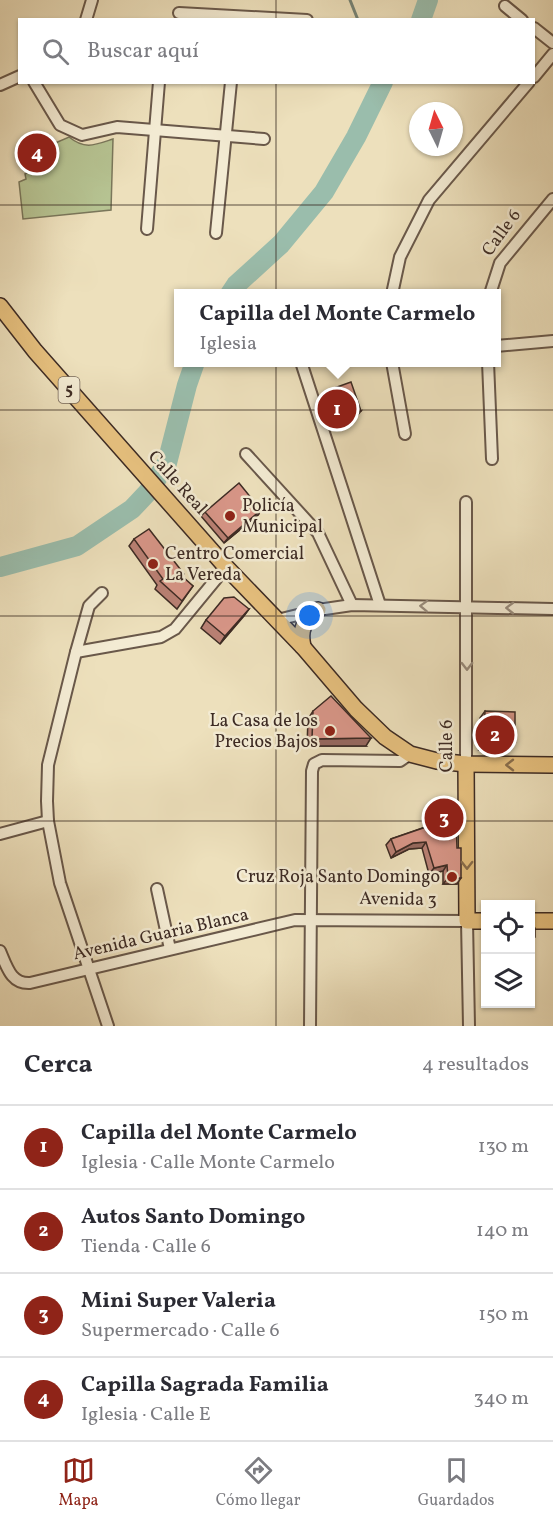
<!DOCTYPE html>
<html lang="es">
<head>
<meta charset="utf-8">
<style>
	:root { --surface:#fff; --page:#f7f7f7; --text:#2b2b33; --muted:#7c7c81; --line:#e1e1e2; --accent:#8f2418 }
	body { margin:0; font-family:Vollkorn,serif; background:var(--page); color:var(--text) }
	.controls { position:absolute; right:18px; bottom:18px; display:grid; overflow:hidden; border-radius:0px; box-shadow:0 2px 4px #0004 }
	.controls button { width:54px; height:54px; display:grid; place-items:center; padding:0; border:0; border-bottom:2px solid var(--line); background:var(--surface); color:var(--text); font:30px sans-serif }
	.compass { position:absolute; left:409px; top:102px; width:54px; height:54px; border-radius:50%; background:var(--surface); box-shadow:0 2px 4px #0004; rotate:355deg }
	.you { position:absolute; left:310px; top:616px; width:21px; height:21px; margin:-15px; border:4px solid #fff; border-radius:50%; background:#1a73e8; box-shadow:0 0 0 9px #1a73e833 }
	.badge { display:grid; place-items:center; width:39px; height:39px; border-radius:50%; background:var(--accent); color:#fff; font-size:20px; font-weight:700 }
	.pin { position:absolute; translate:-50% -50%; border:3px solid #fff; box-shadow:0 2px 6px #0006 }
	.popup { position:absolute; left:174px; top:289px; width:327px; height:78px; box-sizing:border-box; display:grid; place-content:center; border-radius:0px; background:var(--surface); filter:drop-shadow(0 2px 4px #0005); font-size:20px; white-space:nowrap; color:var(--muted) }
	.popup b { font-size:22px; color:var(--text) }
	.popup::after { content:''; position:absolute; left:50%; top:100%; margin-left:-12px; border:12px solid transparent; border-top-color:var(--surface) }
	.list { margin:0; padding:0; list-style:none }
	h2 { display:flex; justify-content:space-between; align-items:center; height:78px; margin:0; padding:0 24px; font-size:26px }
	h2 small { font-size:20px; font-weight:400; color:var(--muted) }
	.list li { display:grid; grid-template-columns:39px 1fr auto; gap:18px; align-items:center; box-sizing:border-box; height:84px; padding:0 24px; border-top:2px solid var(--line) }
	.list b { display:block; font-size:22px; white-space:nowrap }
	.list p { margin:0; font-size:20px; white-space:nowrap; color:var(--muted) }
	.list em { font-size:20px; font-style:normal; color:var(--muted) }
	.icon { flex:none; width:33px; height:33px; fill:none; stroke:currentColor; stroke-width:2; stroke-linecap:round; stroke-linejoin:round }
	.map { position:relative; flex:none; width:553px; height:1026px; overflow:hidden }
	.search { position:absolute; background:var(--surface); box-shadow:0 2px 4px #0004; left:18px; right:18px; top:18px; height:66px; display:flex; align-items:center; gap:15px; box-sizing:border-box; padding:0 21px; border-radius:0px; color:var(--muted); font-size:22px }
	.sheet { height:414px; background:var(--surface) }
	nav { display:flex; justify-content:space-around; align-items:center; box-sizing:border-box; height:84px; border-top:2px solid var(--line); background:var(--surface); font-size:16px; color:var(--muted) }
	nav a { display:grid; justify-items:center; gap:3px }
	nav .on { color:var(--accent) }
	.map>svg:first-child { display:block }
</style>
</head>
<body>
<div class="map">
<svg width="553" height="1026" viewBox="0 0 553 1026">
	<rect width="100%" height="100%" fill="#ede0bc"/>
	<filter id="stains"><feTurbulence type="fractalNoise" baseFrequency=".00333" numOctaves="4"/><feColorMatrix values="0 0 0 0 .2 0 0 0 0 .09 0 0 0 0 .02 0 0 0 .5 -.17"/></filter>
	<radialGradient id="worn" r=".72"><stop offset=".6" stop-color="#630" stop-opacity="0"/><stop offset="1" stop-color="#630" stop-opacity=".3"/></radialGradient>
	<path fill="#b6c392" stroke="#7a775b" stroke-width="1.5" d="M69 137C85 150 95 145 113 139L111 210 23 219 19 182 26 179 25 174 57 156 53 144Z"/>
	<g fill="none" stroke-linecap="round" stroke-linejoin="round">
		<path stroke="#758376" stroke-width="3" d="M350 0 358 20"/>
		<g stroke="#9abdac" stroke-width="20">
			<path d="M421 20 428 0"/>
			<path d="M230 294 236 285 281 244 324 192 356 137 383 82"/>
			<path d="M0 567 77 546 132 509 148 492 167 463 187 385 195 362"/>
		</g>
		<defs>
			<g id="street">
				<path d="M505 6 522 20"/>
				<path d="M179 13 307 20"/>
				<path d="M86 20 92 0"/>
				<path d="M534 28 553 43"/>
				<path d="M534 77 553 54"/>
				<path d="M34 82 60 125 82 135 117 127 264 139"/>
				<path d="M0 85 20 76"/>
				<path d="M147 229 159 82"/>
				<path d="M216 233 231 82"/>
				<path d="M392 294 400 257 429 200 529 82"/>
				<path d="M490 294 500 263 553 199"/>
				<path d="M496 346 553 341"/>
				<path d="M392 362 405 434"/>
				<path d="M488 362 492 459"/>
				<path d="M302 365 380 605"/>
				<path d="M246 454 318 533 352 605"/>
				<path d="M102 593 89 606 76 652 48 765 47 801 48 821 60 883 108 1026"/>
				<path d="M277 620 318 610 352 605 553 609"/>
				<path d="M76 652 161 637 175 629 226 567"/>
				<path d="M466 764V502"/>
				<path d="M0 834 48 821"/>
				<path d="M157 889 170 949"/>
				<path d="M0 951C7 967 11 984 30 983L295 920 467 921 469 1026"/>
				<path d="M310 1026 312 771 314 764 322 760 400 761 410 754"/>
			</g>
			<g id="primary">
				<path d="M0 306 35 351 226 567 303 647 356 709 385 737 410 754 437 761 466 764 553 765"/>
				<path d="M303 647C299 629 304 622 318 610"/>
				<path d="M466 764 467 921H486"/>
				<path d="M530 921H553"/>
			</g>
		</defs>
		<use href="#street" stroke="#69584a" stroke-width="14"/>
		<use href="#primary" stroke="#3d2b24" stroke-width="18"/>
		<use href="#street" stroke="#f3ebd3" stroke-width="10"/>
		<use href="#primary" stroke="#e6c07e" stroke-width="15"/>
	</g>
	<g fill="#ba8175" stroke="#3d2b24" stroke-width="1.5">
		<path d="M25 146 56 149 52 154 29 166 22 151Z"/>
		<path d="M326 391 355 418 330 426 321 398Z"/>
		<path d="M205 512 258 515 224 543 201 516Z"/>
		<path d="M134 539 193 586 177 609 155 589 157 585 129 546Z"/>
		<path d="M249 609 220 644 201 628 206 620Z"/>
		<path d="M313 711 366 746H307L308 719Z"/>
		<path d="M485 711 510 750H479L480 718Z"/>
		<path d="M438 805 459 819 456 824 457 884H443V871L429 874 422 848 409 849 391 858 386 845 391 839 434 824 433 811Z"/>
	</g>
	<g fill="#97695f" stroke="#3d2b24" stroke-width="1.5">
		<path d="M56 149 52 154 29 166 32 161Z"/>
		<path d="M361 411 355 418 330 426 335 419Z"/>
		<path d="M261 510 258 515 224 543 228 538Z"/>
		<path d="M249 609 244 616 220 644 225 636Z"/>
		<path d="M371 738 366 746H307L312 739Z"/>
		<path d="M484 743H515L510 750H479Z"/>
		<path d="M426 842 422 848 409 849 391 858 396 852 413 843Z"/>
		<path d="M447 865 443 871 429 874 434 868Z"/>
		<path d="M448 878H461L457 884H443Z"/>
	</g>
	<g fill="#d89688" stroke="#3d2b24" stroke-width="1.5">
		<path d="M49 135 56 149 32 161 25 146Z"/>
		<path d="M351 382 361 411 335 419 326 391Z"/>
		<path d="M239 483 261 510 228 538 205 512Z"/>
		<path d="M149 529 184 574 182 576 193 586 182 601 160 581 163 579 134 539Z"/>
		<path d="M234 597 249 609 225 636 206 620 224 598Z"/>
		<path d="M331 696 371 738 312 739 313 711Z"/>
		<path d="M485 711 515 712V743H484Z"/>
		<path d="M438 805H459V819H456L457 848H461V878H448L447 865 434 868 426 842 413 843 396 852 391 839 438 823Z"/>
		<path d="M531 927 535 928V937H531Z"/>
	</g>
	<defs><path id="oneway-chevron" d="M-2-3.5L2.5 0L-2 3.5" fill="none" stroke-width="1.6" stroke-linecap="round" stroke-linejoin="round" transform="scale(1.5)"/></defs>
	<g stroke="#988b7c">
		<use href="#oneway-chevron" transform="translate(424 606) rotate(-178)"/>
		<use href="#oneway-chevron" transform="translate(510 608) rotate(-179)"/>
		<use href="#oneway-chevron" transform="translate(467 666) rotate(90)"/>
	</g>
	<g stroke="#896e4c">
		<use href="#oneway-chevron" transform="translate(510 765) rotate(-180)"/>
		<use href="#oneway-chevron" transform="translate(467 865) rotate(90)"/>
	</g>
	<path fill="none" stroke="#3d2b24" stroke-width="1.5" stroke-opacity="0.55" d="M276 0V20M276 82V1026M0 205H553M0 410H553M0 616H553M0 821H553"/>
	<g fill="#8f2418" stroke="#f3ebd3" stroke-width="2">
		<circle cx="230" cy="516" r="6"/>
		<circle cx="153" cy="564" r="6"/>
		<circle cx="330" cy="731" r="6"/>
		<circle cx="452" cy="877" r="6"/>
	</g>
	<g text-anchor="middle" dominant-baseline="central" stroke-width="5" stroke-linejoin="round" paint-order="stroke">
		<rect fill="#f3ebd3" stroke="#746558" stroke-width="1.5" x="58.5" y="377" width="21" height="26" rx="4.5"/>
		<g font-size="16" font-weight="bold" fill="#3d2b24">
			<text x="69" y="390">5</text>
		</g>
		<g font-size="18" fill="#3d2b24" stroke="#f3ebd3">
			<text transform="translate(502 233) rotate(-54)">Calle 6</text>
			<text transform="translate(177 483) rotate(48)">Calle Real</text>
			<text transform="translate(447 746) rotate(-90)">Calle 6</text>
			<text transform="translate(398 900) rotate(1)">Avenida 3</text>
			<text transform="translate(161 935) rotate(-13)">Avenida Guaria Blanca</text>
		</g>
		<g font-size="18" fill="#3d2b24" stroke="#f3ebd3" text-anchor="start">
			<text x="242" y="506">Policía<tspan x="242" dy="21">Municipal</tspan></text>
			<text x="165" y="554">Centro Comercial<tspan x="165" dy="21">La Vereda</tspan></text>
			<text x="318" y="721" text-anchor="end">La Casa de los<tspan x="318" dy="21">Precios Bajos</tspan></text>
			<text x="440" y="877" text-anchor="end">Cruz Roja Santo Domingo</text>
		</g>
	</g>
	<rect width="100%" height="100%" filter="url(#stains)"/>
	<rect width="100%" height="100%" fill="url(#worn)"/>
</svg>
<div class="controls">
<button><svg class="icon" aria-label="locate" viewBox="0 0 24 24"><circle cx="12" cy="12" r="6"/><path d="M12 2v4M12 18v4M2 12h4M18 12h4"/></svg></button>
<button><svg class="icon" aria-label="layers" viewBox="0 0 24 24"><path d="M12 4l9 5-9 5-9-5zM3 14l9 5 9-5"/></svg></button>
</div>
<svg class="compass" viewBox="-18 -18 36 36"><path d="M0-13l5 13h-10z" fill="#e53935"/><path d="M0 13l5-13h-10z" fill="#7c7c81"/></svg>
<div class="you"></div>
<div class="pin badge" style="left:337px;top:409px">1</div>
<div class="popup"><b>Capilla del Monte Carmelo</b>Iglesia</div>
<div class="pin badge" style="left:495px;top:735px">2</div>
<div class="pin badge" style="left:444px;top:818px">3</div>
<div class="pin badge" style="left:37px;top:153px">4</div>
<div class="search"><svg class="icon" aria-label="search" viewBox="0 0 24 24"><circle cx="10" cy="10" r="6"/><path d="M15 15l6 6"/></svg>Buscar aquí</div>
</div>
<section class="sheet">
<h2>Cerca<small>4 resultados</small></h2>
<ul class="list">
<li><span class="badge">1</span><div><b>Capilla del Monte Carmelo</b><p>Iglesia · Calle Monte Carmelo</p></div><em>130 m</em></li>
<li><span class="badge">2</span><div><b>Autos Santo Domingo</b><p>Tienda · Calle 6</p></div><em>140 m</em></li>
<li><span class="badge">3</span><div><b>Mini Super Valeria</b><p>Supermercado · Calle 6</p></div><em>150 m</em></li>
<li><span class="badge">4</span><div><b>Capilla Sagrada Familia</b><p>Iglesia · Calle E</p></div><em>340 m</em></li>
</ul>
</section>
<nav>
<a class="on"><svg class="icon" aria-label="map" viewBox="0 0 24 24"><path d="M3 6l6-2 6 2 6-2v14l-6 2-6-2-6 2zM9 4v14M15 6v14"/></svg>Mapa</a>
<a><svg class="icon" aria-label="directions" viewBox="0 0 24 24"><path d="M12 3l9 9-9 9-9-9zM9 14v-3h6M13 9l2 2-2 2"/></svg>Cómo llegar</a>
<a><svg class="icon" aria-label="saved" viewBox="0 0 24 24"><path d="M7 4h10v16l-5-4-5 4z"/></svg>Guardados</a>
</nav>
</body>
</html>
